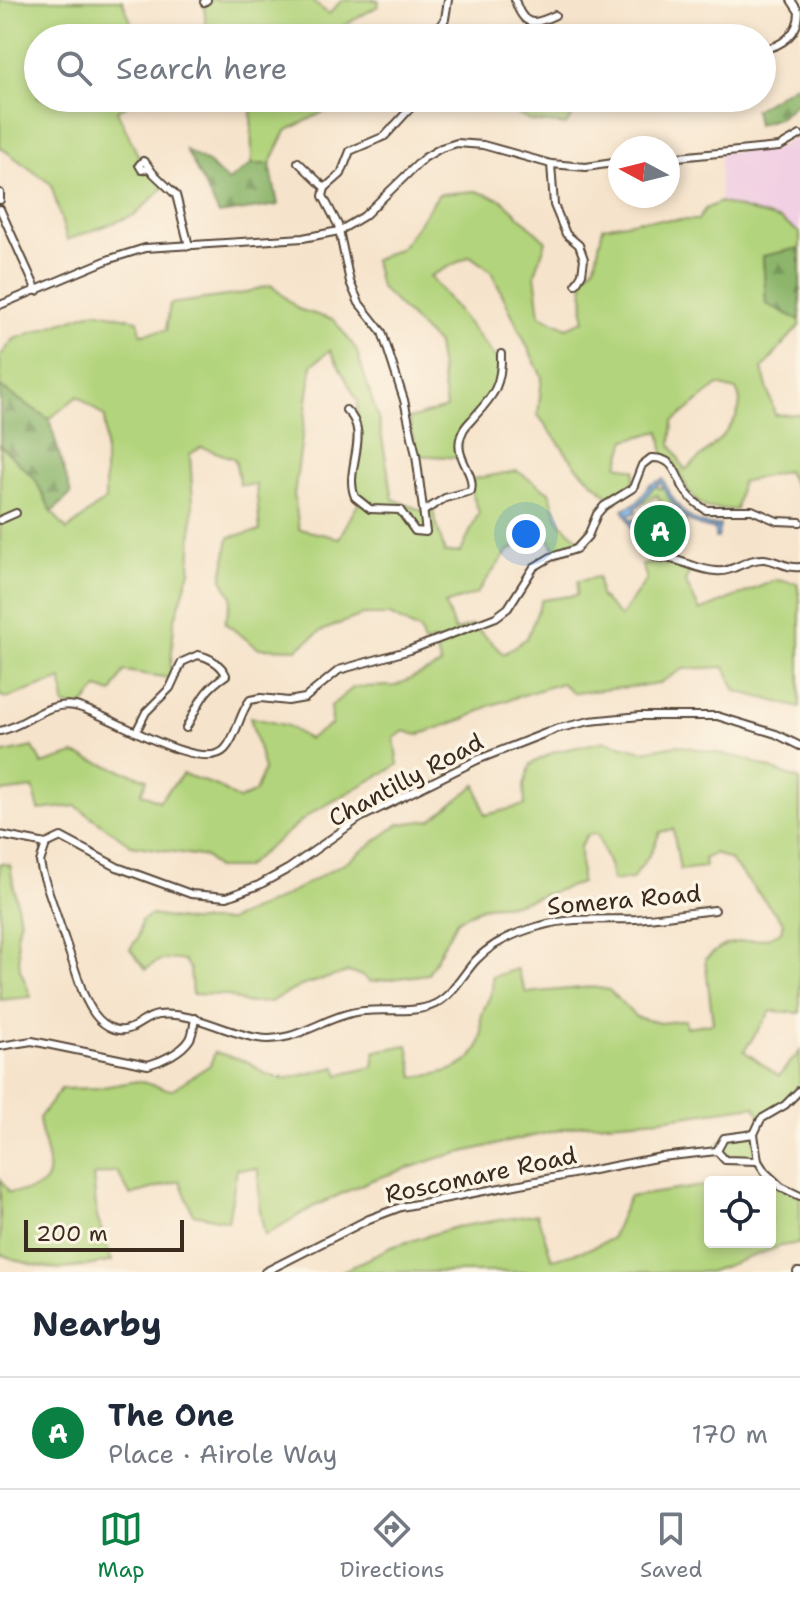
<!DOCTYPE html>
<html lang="en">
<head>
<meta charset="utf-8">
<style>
	:root { --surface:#fff; --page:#f2f2f3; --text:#1f2937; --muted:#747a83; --line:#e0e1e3; --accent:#0b8043 }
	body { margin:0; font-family:"Shantell Sans",sans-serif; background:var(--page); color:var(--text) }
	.controls { position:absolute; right:24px; bottom:24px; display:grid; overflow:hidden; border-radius:8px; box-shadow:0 4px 12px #0003 }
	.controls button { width:72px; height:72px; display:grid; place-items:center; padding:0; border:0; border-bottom:2px solid var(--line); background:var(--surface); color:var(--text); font:40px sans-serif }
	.compass { position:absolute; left:608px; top:136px; width:72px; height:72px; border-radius:50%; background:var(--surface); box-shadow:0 4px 12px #0003; rotate:277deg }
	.scale { position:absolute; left:24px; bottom:20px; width:160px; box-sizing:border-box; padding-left:8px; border:4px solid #3b2a1e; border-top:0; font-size:22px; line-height:28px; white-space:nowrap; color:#3b2a1e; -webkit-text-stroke:6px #fcf5e5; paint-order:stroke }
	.you { position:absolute; left:526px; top:534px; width:28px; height:28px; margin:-20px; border:6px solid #fff; border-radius:50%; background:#1a73e8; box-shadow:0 0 0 12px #1a73e833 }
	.badge { display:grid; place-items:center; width:52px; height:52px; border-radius:50%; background:var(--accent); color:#fff; font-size:26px; font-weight:700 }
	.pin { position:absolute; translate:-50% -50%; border:4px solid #fff; box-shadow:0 2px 8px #0006 }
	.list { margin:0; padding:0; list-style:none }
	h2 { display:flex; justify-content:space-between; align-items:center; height:104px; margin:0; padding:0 32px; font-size:34px }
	h2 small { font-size:26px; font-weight:400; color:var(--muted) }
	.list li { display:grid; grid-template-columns:52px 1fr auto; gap:24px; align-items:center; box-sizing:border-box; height:112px; padding:0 32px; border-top:2px solid var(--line) }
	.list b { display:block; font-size:30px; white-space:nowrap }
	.list p { margin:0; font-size:26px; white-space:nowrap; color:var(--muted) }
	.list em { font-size:26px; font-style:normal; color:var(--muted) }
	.icon { flex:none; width:44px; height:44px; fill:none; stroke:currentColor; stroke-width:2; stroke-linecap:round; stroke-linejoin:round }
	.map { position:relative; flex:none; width:800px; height:1272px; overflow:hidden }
	.search { position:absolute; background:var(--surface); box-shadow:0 4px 12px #0003; left:24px; right:24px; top:24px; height:88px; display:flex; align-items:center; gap:20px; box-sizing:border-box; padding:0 28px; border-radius:44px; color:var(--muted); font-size:30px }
	.sheet { height:216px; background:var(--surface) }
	nav { display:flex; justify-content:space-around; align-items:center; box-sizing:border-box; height:112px; border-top:2px solid var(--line); background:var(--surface); font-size:22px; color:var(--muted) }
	nav a { display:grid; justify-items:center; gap:4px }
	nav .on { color:var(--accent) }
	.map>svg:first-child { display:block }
</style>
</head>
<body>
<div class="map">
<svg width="800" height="1272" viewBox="0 0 800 1272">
	<defs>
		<pattern id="forest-firs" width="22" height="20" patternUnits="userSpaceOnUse" patternTransform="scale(2)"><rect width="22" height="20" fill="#8db66c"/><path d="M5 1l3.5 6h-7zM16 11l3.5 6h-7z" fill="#749458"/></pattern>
		<pattern id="water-waves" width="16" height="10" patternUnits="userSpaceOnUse" patternTransform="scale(2)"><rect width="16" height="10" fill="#75ace4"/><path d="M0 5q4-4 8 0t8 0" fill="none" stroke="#618cb8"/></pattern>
	</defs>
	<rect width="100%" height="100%" fill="#fcf5e5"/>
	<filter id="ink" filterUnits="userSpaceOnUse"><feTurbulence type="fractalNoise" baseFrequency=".0125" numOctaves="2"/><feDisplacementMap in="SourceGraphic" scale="16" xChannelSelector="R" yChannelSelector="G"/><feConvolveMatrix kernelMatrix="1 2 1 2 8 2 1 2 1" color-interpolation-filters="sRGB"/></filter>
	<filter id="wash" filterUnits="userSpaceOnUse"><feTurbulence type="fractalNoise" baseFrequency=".006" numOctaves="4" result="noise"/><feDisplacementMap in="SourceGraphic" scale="32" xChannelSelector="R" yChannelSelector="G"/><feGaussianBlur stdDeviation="1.8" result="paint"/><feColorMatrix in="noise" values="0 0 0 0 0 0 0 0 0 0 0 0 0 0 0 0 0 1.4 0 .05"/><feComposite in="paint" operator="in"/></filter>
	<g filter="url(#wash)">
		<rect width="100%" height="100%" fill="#f6e3cb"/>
		<path fill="#f1d0e3" d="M800 135V233L781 220 720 202V153L779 147Z"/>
		<g fill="#b2d47c" stroke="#767f4d" stroke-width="2" fill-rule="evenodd">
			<path d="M0 0H122L136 34 144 38H38V98H139L117 111 141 162 167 184 135 215 67 240 51 184 0 147Z"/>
			<path d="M202 0H310L329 14 342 0H379L378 6 322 38H197L206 28 204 2Z"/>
			<path d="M251 98H346L347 100 286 131 270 164H252Z"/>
			<path d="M488 98H626L627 106 618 107 584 98 566 125 530 121Z"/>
			<path d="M476 191 502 200 546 241 535 274 540 315 567 328 584 320 583 277 595 265 603 227 642 220H698L705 209 720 202 781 220 800 233V248L763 256 766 303 800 320V325L762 369 775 415 800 414V496L787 471 741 482 736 510 707 508 698 502 688 490 673 460 664 455 660 431 626 440 618 465 635 470 633 488 611 499 577 467 538 415 542 377 491 271 470 256 430 276 501 365 496 392 462 431 460 458 416 455 409 419 446 408 437 344 380 287 374 260 401 248 439 194ZM718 385 736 390C754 416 704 454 685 470L671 444 673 422Z"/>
			<path d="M271 285 298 309 334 320 356 349 379 422 393 499 423 511 431 504 445 553 461 552 479 512 471 491 472 479 517 471 549 492 560 522 583 543 559 555 544 532 508 551 476 594 445 604 455 631 473 625 504 654 527 638 542 600 577 595 578 581 598 577 600 596 620 617 647 579 642 565C659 563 675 561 692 567L685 581 700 611 776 580 797 583 800 600V708L736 691 725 667 683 669 658 684 574 693 561 683 489 706 467 718 418 735 404 731 394 738 398 765 310 814 244 868H216L206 857 131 845 76 806 39 810 33 788 0 792V754L33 747 42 764 74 754 147 779 141 793 159 801 183 774 217 786 239 800 255 792 264 769 250 717 288 726 308 739 332 724 331 706 354 687 395 686 441 665 433 641 424 644 420 631 390 615H362L321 631 297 649 258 648 225 623 232 597 222 579 229 537 260 531 256 485H240L235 459 202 447 190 454 193 504 190 571 174 622 170 678 124 671 112 693 98 688 81 708 64 705 62 679 7 698 0 696V445L35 479 52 512 67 530 105 500V417L78 396 49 419 0 387V356L14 339 95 311 138 320 141 334 166 330 170 304 240 294ZM330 350 358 402 352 479 359 502 339 538 299 529 294 495 312 365Z"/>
			<path d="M657 485 659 489 663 487 686 518 685 526 661 523 655 511 662 506 657 495 640 505 650 488Z"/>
			<path d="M605 741 643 751 677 745 742 758 800 780V1013L771 1011 744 1051 779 1076 800 1051V1090L785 1105 761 1119 755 1106 661 1119 581 1125 442 1157 369 1181 315 1206 265 1235 260 1212 258 1169H237L228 1221 193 1214 180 1181 130 1195 117 1171 93 1176 97 1217 112 1261C63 1272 46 1272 0 1254V1179L9 1192C71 1193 42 1156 39 1118L61 1089 97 1088 138 1081 171 1090 210 1065 215 1052 249 1062 265 1074 286 1079 336 1067 339 1075 373 1067 375 1051 408 1045 414 1077C439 1075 476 1069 481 1038 483 1032 480 1025 481 1019 484 1001 495 997 492 977L517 969 526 993 592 987 609 990 636 1017 660 1023 685 1020 686 1027 713 1023 705 959C712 954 719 947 728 944 747 939 764 942 781 932L783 922 730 860 715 853 704 859 705 867 680 870 673 829 660 832 652 851 632 879 612 881 610 868 597 834 587 835 580 847 581 883 514 904 486 906 457 920 428 974 370 982 363 976 348 972 301 986 270 1002 245 1003 227 995 192 994 190 969 184 961C167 958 160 958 146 969L130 949 138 937 141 921 151 915 189 921H228L277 900 351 859 399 824 431 820 476 785 485 815 525 805 524 785 531 764 554 752Z"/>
			<path d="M0 863 10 865 20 921 17 937 20 969 31 997 0 1000Z"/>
			<path d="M754 1134 758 1161 721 1157 719 1143 724 1138Z"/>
			<path d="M765 1172 772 1181 800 1196V1243L781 1246 709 1272H341L391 1247 456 1227 537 1214 552 1259 586 1250 611 1239 629 1197 703 1186 710 1187V1242H770V1182H749Z"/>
		</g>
		<g fill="url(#forest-firs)" stroke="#647045" stroke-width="2">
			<path d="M800 82V100L780 117 757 125 754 110Z"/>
			<path d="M186 150 209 164 228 181 252 164H270L278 205 219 214Z"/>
			<path d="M800 248V320L766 304 763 256Z"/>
			<path d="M0 387 49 419 71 494 52 512 35 479 0 445Z"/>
		</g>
		<path fill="url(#water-waves)" stroke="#586b81" stroke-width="2" d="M663 479C673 503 691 529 720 525L718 538H715V529C687 528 672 506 661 483 646 490 645 503 635 508L636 512 629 515 631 521 635 519 638 526 641 525 642 532 640 533 635 527 637 534 635 535 623 509 638 502 649 485Z"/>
	</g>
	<g filter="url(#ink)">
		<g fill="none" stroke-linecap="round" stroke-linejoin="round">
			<defs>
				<g id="street">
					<path d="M515 0C523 26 533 26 555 15"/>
					<path d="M204 2 207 0"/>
					<path d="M434 38 445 19 448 0"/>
					<path d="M762 49C782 47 799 33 799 12L791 0"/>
					<path d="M668 158 779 147 800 135"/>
					<path d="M298 162 325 188"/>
					<path d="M551 164 554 205 566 234 579 245 584 259 582 274 576 284"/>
					<path d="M148 168 142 170 139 165 143 161 146 163 153 173 176 195 189 246"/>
					<path d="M325 188 323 196 338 225 350 282 359 303 382 332 404 400 416 455 426 532 415 531 400 510 370 509 355 497C343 470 373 433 346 410"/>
					<path d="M325 188 341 174 350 151 385 136 415 103 428 98"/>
					<path d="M0 193V200"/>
					<path d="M0 209 37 291"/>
					<path d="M0 305 110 259 145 248 303 238 339 231 364 216 424 158 441 148 457 143 483 145 551 164 586 167 620 162"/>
					<path d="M424 511 445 498 471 491C476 470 450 456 463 431 465 426 471 421 475 416 494 395 502 384 501 354"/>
					<path d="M0 520 16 513"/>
					<path d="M655 557C680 557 695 570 716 571 733 573 746 558 764 559 777 560 787 569 800 567"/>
					<path d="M0 731C26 726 47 700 75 706 106 712 201 775 225 749 237 736 239 714 250 700L261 698 288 701 305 698 339 670 410 650 496 617 508 608 534 567 551 557 576 549 588 536 597 514 604 506 633 488 642 465 651 458C676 457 675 476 686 492 692 500 698 505 706 510H752L777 521 800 522"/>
					<path d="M136 732 146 712 170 688 182 662 198 655C209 657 221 664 226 675 201 692 200 703 186 728"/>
					<path d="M0 835 46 844 61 837 117 867 191 894 227 897 259 885 288 869 360 818 477 760 556 729 590 721 640 716H717L776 734 800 746"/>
					<path d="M46 844 40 862 42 872 83 993C90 1008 97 1023 114 1029 132 1035 142 1017 158 1015 194 1011 224 1033 258 1038 292 1044 320 1020 351 1013 377 1006 410 1016 435 1004 453 995 463 974 476 960 492 943 517 932 540 926 570 917 605 920 636 919 663 917 689 913 715 910"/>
					<path d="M0 1046 32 1041 148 1065C162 1061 182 1052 190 1039 193 1034 194 1024 195 1018"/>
					<path d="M800 1090 785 1105 761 1119 754 1134 758 1161 765 1172 781 1187 800 1196"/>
					<path d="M717 1151 725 1160 758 1161"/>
					<path d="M717 1151 724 1138 754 1134"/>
					<path d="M265 1272 369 1219 401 1207 661 1157 717 1151"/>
					<path d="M797 1272H800"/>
				</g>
			</defs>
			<use href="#street" stroke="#574638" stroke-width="10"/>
			<use href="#street" stroke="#fff" stroke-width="6"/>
		</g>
	</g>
	<g text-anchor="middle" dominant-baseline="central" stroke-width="7" stroke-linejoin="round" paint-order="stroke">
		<g font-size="24" fill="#3b2a1e" stroke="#fcf5e5">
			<text transform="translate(406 780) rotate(-28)">Chantilly Road</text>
			<text transform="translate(624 900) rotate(-5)">Somera Road</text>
			<text transform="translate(481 1175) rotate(-12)">Roscomare Road</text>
		</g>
	</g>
</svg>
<div class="controls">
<button><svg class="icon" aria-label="locate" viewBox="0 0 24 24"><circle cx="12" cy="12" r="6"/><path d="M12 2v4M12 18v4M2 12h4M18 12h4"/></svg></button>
</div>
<svg class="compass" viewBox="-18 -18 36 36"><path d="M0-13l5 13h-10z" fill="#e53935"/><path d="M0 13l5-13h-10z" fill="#747a83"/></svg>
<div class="scale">200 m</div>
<div class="you"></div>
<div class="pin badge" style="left:660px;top:531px">A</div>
<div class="search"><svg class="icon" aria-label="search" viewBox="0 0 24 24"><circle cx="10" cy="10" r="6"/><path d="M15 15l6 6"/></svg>Search here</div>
</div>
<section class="sheet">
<h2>Nearby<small></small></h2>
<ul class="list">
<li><span class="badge">A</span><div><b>The One</b><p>Place · Airole Way</p></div><em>170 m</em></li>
</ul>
</section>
<nav>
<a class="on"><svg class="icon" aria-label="map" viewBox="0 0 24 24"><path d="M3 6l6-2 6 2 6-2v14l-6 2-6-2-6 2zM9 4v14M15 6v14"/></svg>Map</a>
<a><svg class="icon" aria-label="directions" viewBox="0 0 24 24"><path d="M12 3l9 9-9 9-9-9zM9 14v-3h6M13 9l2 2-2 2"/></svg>Directions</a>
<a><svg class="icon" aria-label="saved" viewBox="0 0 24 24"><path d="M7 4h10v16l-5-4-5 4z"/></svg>Saved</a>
</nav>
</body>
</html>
